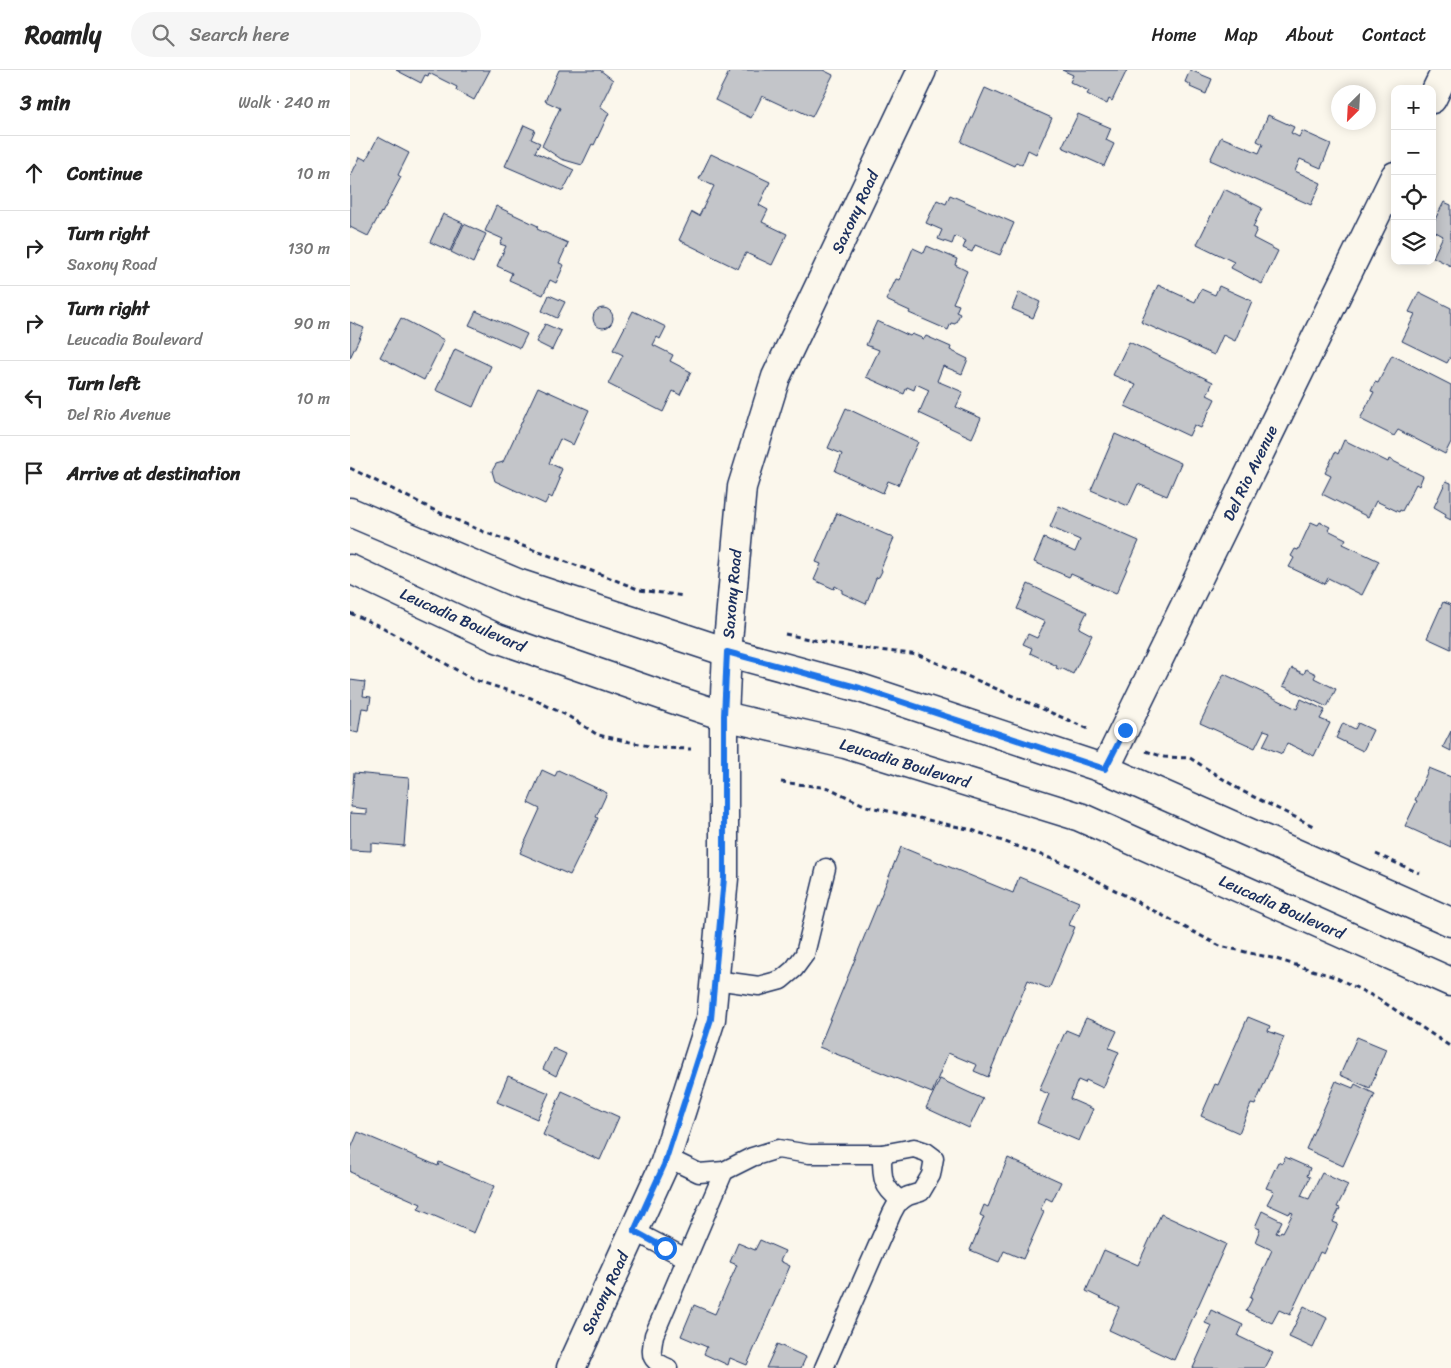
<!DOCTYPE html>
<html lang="en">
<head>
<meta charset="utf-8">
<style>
	:root { --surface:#fff; --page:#f6f6f6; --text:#222; --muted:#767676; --line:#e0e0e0 }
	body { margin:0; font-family:Sriracha,sans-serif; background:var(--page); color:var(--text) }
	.controls { position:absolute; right:15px; top:15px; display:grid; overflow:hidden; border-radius:10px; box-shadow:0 2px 12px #0003 }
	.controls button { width:45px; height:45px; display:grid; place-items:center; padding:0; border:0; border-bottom:1px solid var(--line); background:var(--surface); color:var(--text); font:25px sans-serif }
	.compass { position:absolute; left:981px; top:15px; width:45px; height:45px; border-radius:50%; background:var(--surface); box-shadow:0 2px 12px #0003; rotate:204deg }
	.stop { position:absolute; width:15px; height:15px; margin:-11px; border:4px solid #1a73e8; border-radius:50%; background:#fff }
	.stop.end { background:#1a73e8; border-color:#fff; box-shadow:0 1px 5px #0008 }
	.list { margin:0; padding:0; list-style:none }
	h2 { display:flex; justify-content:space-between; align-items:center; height:65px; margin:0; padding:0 20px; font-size:21px }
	h2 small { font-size:16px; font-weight:400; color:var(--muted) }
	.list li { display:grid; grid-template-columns:32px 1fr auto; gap:15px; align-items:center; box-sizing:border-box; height:75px; padding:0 20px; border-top:1px solid var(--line) }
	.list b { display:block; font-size:19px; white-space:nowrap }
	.list p { margin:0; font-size:16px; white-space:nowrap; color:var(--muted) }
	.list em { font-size:16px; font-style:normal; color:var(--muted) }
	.icon { flex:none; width:28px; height:28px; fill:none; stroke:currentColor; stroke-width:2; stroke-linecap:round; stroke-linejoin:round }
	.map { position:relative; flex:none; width:1101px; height:1298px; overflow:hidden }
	header { display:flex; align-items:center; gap:30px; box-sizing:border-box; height:70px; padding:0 25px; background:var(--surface); border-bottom:1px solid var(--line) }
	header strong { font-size:24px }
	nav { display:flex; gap:28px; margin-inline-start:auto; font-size:18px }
	.search { width:350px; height:45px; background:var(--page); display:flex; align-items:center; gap:12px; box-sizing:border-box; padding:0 18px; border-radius:28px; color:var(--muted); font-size:19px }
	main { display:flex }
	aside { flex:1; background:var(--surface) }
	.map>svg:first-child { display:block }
</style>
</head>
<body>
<header>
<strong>Roamly</strong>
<div class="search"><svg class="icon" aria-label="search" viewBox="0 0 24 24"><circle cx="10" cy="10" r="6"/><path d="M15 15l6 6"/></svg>Search here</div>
<nav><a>Home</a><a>Map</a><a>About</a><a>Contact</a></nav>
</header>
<main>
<aside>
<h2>3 min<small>Walk · 240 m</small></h2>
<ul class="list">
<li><svg class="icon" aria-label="ahead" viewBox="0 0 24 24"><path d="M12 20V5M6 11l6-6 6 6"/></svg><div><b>Continue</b></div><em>10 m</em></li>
<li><svg class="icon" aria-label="right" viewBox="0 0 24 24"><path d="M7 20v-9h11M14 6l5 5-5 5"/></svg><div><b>Turn right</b><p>Saxony Road</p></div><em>130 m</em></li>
<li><svg class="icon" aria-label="right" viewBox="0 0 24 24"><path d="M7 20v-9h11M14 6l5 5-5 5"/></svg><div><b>Turn right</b><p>Leucadia Boulevard</p></div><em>90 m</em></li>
<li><svg class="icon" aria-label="left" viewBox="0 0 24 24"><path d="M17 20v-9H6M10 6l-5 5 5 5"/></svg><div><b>Turn left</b><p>Del Rio Avenue</p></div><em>10 m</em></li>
<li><svg class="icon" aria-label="arrive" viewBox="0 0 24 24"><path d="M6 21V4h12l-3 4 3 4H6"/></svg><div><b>Arrive at destination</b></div></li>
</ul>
</aside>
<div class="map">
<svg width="1101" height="1298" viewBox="0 0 1101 1298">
	<rect width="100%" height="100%" fill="#fbf7ec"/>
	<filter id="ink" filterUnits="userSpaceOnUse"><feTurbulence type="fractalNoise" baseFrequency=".02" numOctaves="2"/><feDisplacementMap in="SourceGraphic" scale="10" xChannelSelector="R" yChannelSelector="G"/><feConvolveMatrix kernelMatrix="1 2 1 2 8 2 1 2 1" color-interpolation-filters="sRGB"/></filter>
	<g filter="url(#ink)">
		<g fill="#c3c5c9" stroke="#1b2f5e">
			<path d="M46 0H140L124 30 106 20 107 17 79 3 78 6 75 5 71 13Z"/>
			<path d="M209 0H250L263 10 250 36 259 43 244 75 242 74 232 95 211 89 192 76 210 38 195 31Z"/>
			<path d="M380 0H473L483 5 462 47 443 38 442 40 412 26 401 48 365 30Z"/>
			<path d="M712 0H777L762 31 759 29 757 34 737 24 739 21 720 12 723 5Z"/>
			<path d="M840 0 862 9 856 24 840 17 841 15 835 12Z"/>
			<path d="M635 18 702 48 686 84 678 80 672 95 666 92 664 96 611 72Z"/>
			<path d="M728 44 761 58 756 70 764 74 754 96 712 77Z"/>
			<path d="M918 45 944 57 941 63 949 67 952 61 981 74 971 98 950 89 945 101 971 113 961 135 860 90 871 67 909 83 913 74 907 71Z"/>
			<path d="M174 55 185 60 181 69 190 73 185 82 224 100 213 121 155 96Z"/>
			<path d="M28 67 59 83 48 105 51 107 32 143 31 142 18 166 0 157V107L10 87 16 90Z"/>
			<path d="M361 84 420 112 409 135 418 140 412 152 437 164 422 195 396 183 388 199 329 170 342 142 349 146 364 116 349 109Z"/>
			<path d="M874 119 912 138 903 157 907 159 903 168 928 181 912 214 881 198 884 192 847 174Z"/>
			<path d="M600 125 664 153 650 185 625 175 622 182 613 178 616 171 605 166 602 174 588 169 592 160 576 153 587 130 596 134Z"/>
			<path d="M1094 132 1101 135V196L1083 187 1093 166 1082 160V155Z"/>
			<path d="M146 136 188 156 187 159 218 173 209 193 214 195 206 213 200 210 193 225 159 210 162 203 147 196 156 176 150 174 153 169 135 161Z"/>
			<path d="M93 144 113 153 100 181 80 172Z"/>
			<path d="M114 154 136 164 123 193 101 182Z"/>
			<path d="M577 176 607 189 605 195 617 201 603 233 609 235 606 242 610 244 605 254 601 253 598 260 559 243 560 241 536 230 546 209 550 210 563 178 574 183Z"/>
			<path d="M808 215 845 232 851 219 865 225 869 216 902 231 885 271 873 265 864 285 791 252Z"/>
			<path d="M669 222 690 232 683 248 662 239Z"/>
			<path d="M1069 222 1101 238V286L1097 293 1052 271 1065 244 1059 242Z"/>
			<path d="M199 225 215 232 207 248 192 241Z"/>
			<circle cx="253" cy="248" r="10"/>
			<path d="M126 241 177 264 170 278 119 255Z"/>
			<path d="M283 241 316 257 310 269 307 267 303 275 323 285 320 291 341 302 330 325 323 321 313 342 258 314 273 285 263 280Z"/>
			<path d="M51 248 94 270 74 310 30 287Z"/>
			<path d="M527 251 560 266 562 264 574 269 576 266 601 277 600 280 618 289 612 304 593 296 587 311 613 322 606 337 631 348 622 368 569 343 579 320 566 314 564 320 557 317 554 324 516 307 529 280 516 275Z"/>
			<path d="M0 252 14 258 0 288Z"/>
			<path d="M195 254 211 261 202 280 186 272Z"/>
			<path d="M779 272 863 312 857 325 865 329 851 358 844 355 839 366 775 336 786 315 763 305Z"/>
			<path d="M105 279 141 296 123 337 86 320Z"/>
			<path d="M1042 285 1101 315V372L1095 384 1048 360 1044 366 1010 349 1024 322 1021 321 1025 312 1028 313Z"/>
			<path d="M188 317 239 340 223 375 210 369 199 393 212 399 208 408 210 409 202 428 199 426 195 434 145 411 142 401 146 394 153 392Z"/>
			<path d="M496 338 568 372 548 415 538 411 533 423 485 401 492 384 478 378Z"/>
			<path d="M765 364 831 393 817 426 788 414 778 436 741 420Z"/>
			<path d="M994 370 1038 392 1039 389 1073 406 1069 416 1066 414 1052 441 1050 440 1049 442 1026 431 1018 447 972 424 981 406 975 403 985 382 988 384Z"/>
			<path d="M1096 411 1101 413V450L1095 447 1096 444 1084 437Z"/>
			<path d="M709 436 789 471 766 524 721 504 719 507 684 492 694 468 725 482 730 470 700 457Z"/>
			<path d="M487 443 544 468 531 498 532 501 529 507 526 508 516 534 492 523V520L485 516 484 519 464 510 471 494 466 492Z"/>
			<path d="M961 452 968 455 970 452 980 457 978 460 996 469 993 474 1029 491 1012 525 978 508 975 514 939 497 944 488 941 486 945 479 948 480Z"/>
			<path d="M678 514 737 542 729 558 742 565 723 604 711 598V600L706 598 707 596 680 583 682 578 673 574 678 564 687 568 695 552 667 539Z"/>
			<path d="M1093 532 1101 535V579L1077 568Z"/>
			<path d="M942 598 954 604 956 599 966 604 964 608 986 619 977 637 933 616Z"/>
			<path d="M874 604 947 639 951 629 975 640 970 649 980 653 964 686 937 673 932 684 913 676 920 662 914 660 905 678 850 653Z"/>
			<path d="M0 610 15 612 13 626 21 627 19 639 12 638 8 663 0 661Z"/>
			<path d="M993 653 1005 659 1008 653 1023 660 1013 681 986 668Z"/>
			<path d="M1101 661V681L1093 677Z"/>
			<path d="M1079 698 1101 707V777L1055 756 1067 731 1065 730Z"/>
			<path d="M192 700 205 706 208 700 257 723 246 747 248 748 220 805 170 783 190 739 178 733Z"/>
			<path d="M4 703 59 708 54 776 21 773V781L0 780V743L17 744V739L1 737Z"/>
			<path d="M551 777 663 823 669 807 729 832 719 855 725 857 699 919 678 910 638 1007 624 1001 627 995 598 983 582 1023 469 977Z"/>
			<path d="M898 947 920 956 918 961 934 967 905 1035 901 1034 889 1063 851 1046 865 1014 868 1015Z"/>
			<path d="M736 948 767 961 759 978 769 982 753 1018 736 1010 735 1013 728 1010 720 1029 743 1039 729 1071 687 1053 699 1024 689 1020 716 960 728 965Z"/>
			<path d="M1007 967 1036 979 1020 1018 990 1005Z"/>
			<path d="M203 978 216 984 206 1006 193 999Z"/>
			<path d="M158 1006 199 1023 187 1049 147 1032Z"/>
			<path d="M590 1009 633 1029 619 1058 576 1038Z"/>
			<path d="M986 1011 1003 1018 1005 1014 1025 1024 993 1096 956 1079Z"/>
			<path d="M212 1021 269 1047 250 1090 193 1065Z"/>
			<path d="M8 1062 88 1096 89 1092 144 1116 124 1163 68 1139 71 1134 7 1106V1105L0 1102V1081Z"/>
			<path d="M935 1087 960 1098 957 1106 960 1107 951 1126 959 1129 972 1103 998 1115 987 1137 990 1138 983 1152 988 1154 974 1184 970 1182 940 1245 929 1240 922 1253 896 1241 902 1229 900 1228 922 1180 905 1172 910 1159 905 1157 912 1141 932 1151 926 1163 929 1164 931 1161 933 1162 943 1143 940 1142 939 1144 917 1134 924 1121 916 1118 928 1092 932 1094Z"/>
			<path d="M658 1088 711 1112 702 1131 696 1128 690 1140 694 1142 673 1189 654 1181 649 1192 620 1180 634 1147 630 1145 634 1135 638 1137Z"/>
			<path d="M811 1144 876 1174 824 1290 759 1260 769 1237 736 1221 754 1180 788 1195Z"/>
			<path d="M410 1170 435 1181 430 1191 440 1196 397 1295 380 1288 378 1295 354 1284 357 1277 331 1266 344 1235 365 1244 387 1195 380 1192 388 1173 405 1180Z"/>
			<path d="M954 1236 977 1248 963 1278 939 1267Z"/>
			<path d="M861 1240 893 1255 888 1266 923 1283 915 1298H843L862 1256 855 1253Z"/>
			<path d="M427 1274 456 1287 451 1298H416Z"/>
		</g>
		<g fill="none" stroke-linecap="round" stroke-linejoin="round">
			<defs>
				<g id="lane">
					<path d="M365 910 409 916 431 910 444 899 455 884 476 798"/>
					<path d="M532 1084C532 1107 531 1116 551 1131"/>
					<path d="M316 1087 349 1103 374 1101 402 1087 428 1079 459 1084H532L564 1078 576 1082 584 1088 581 1105 571 1122 558 1126 548 1132 542 1143 474 1298"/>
					<path d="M284 1161 336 1188"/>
					<path d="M318 1298C298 1289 301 1285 304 1265L374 1101"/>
				</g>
				<g id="street">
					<path d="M1082 29 1096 0"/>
					<path d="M755 699 1045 106"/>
				</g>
				<path id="secondary" d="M221 1298 314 1095 361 949 374 808V646L377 582 392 417 426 307 572 0"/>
				<g id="primary">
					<path d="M0 442 167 513 377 582 510 618 755 699 1101 852"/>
					<path d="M0 499 147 568 323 629 374 646 495 674 730 747 1101 912"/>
				</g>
			</defs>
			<use href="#lane" stroke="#1b2f5e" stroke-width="21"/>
			<use href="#street" stroke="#1b2f5e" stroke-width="31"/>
			<use href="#secondary" stroke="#1b2f5e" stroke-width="31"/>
			<use href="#primary" stroke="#1b2f5e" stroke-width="31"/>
			<g stroke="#1b2f5e" stroke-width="3" stroke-dasharray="5 4" stroke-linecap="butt">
				<path d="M0 398 88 442 134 462 250 504 290 520 334 526"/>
				<path d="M0 543 34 558 122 609 181 628 218 646 248 665 308 678 341 679"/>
				<path d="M435 564 488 575 569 585 741 660"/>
				<path d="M796 681 814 687 840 688 892 721 963 756"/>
				<path d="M431 712 479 718 516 736 622 760 716 794 870 876 926 889 985 907 1029 929 1101 977"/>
				<path d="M1026 784 1069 803"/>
			</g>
			<use href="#lane" stroke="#fbf7ec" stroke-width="18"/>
			<use href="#street" stroke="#fbf7ec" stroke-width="28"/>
			<use href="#secondary" stroke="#fbf7ec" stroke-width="28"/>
			<use href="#primary" stroke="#fbf7ec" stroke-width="28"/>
		</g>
	</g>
	<g fill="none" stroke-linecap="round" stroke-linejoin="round" filter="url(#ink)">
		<path stroke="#1a73e8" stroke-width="6" d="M315 1178 284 1161 314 1095 361 949 374 808V646L377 582 510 618 755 699 775 660"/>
	</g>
	<g text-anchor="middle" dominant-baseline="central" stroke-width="5" stroke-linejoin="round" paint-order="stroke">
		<g font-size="16" fill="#1b2f5e" stroke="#fbf7ec">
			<text transform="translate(505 142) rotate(-65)">Saxony Road</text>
			<text transform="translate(900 403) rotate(-64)">Del Rio Avenue</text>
			<text transform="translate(382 524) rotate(-85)">Saxony Road</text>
			<text transform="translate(113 550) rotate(24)">Leucadia Boulevard</text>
			<text transform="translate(555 693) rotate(17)">Leucadia Boulevard</text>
			<text transform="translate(932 837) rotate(24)">Leucadia Boulevard</text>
			<text transform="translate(255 1223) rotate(-65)">Saxony Road</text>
		</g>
	</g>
</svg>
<div class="controls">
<button>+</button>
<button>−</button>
<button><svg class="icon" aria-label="locate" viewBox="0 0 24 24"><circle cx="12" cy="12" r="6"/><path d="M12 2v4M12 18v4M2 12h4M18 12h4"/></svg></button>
<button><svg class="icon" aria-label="layers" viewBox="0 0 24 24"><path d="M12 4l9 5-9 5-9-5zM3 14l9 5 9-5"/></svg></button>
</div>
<svg class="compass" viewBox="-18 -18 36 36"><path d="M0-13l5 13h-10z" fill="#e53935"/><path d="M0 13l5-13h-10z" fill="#767676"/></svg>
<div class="stop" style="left:315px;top:1178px"></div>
<div class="stop end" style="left:775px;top:660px"></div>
</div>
</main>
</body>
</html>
